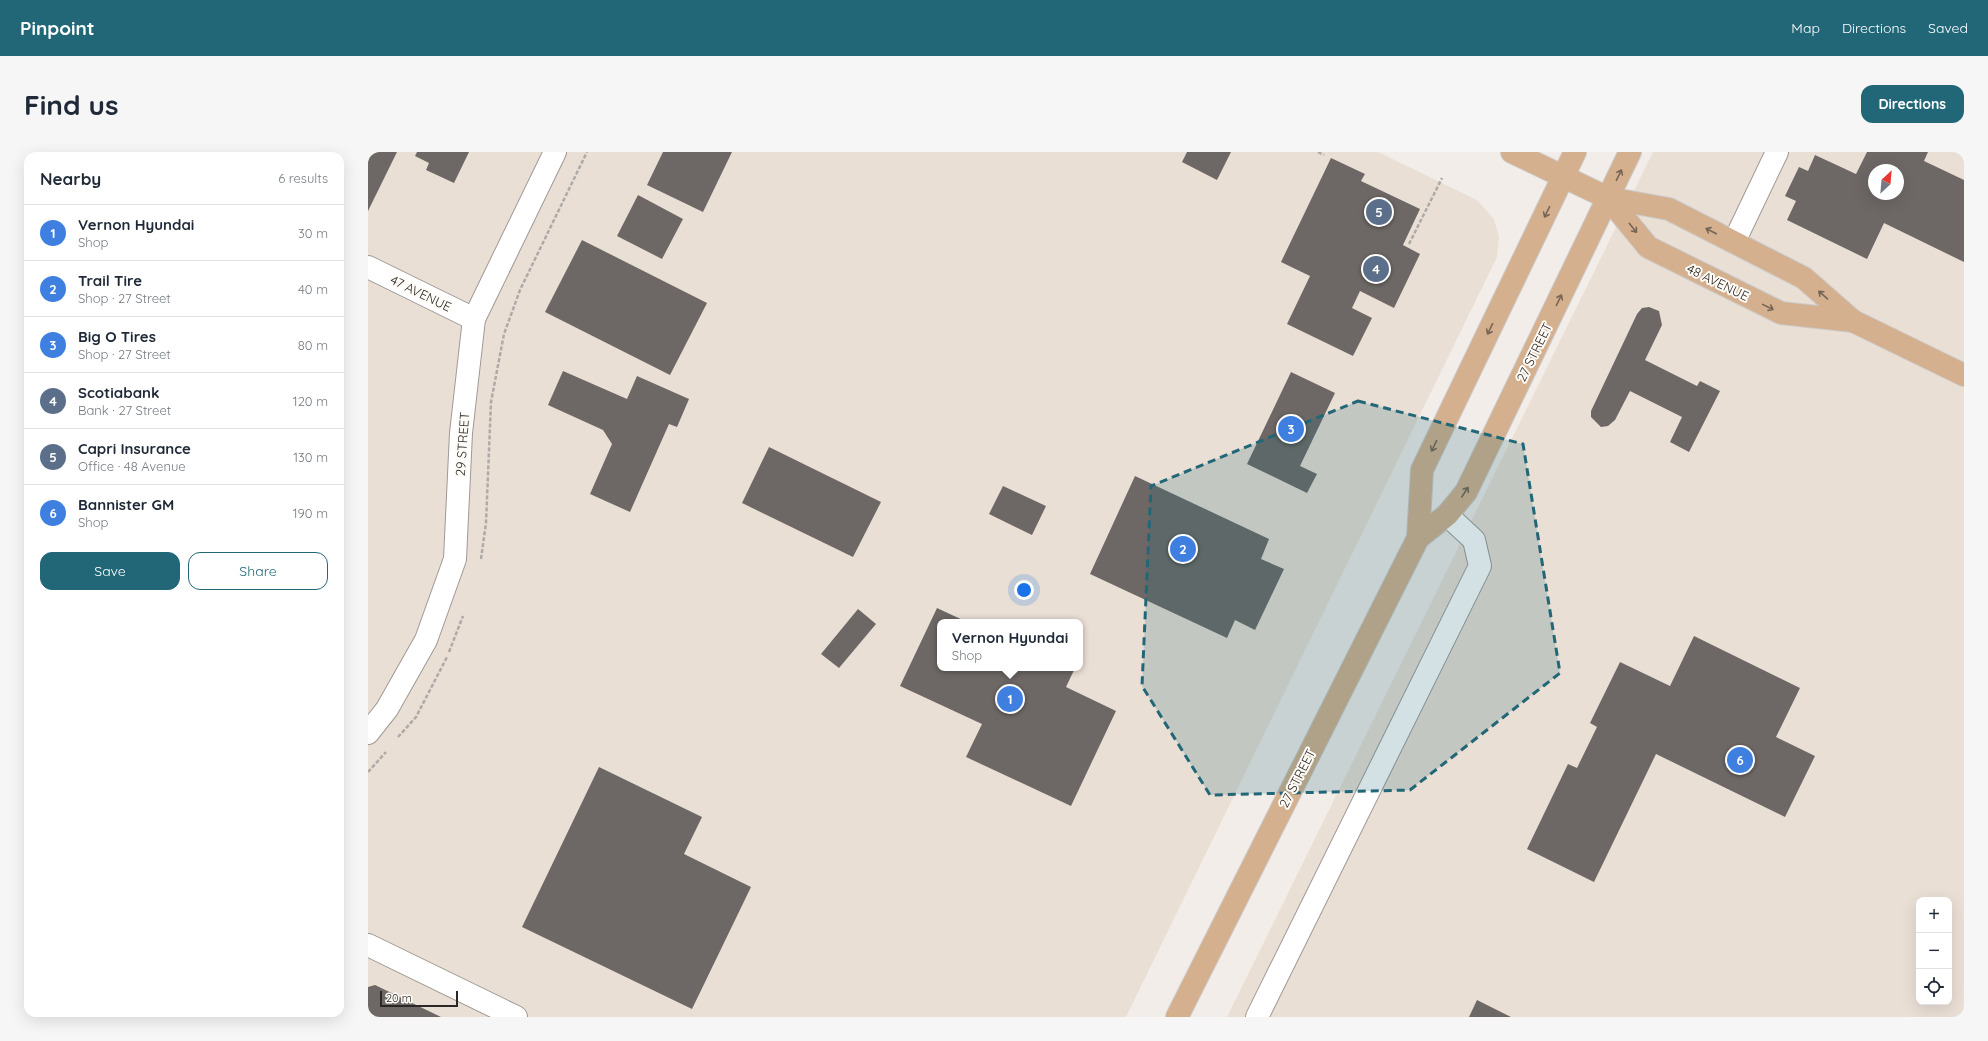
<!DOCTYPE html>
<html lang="en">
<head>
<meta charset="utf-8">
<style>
	:root { --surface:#fff; --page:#f6f6f7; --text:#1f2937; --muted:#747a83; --line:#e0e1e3; --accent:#226777 }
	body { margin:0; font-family:Quicksand,sans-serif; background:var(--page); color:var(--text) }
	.controls { position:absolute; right:12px; bottom:12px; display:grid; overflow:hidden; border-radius:8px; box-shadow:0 4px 16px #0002 }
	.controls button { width:36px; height:36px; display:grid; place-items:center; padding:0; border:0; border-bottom:1px solid var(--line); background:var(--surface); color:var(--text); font:20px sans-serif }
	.compass { position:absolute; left:1500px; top:12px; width:36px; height:36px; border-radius:50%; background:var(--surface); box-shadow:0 4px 16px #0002; rotate:26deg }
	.scale { position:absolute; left:12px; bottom:10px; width:78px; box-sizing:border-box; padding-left:4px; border:2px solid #2a2826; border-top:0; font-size:11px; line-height:14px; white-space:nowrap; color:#2a2826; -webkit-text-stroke:3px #fffbf7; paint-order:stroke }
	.you { position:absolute; left:656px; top:438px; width:14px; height:14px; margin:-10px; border:3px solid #fff; border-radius:50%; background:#1a73e8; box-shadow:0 0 0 6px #1a73e833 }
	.badge { display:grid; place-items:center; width:26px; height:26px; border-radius:50%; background:var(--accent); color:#fff; font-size:13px; font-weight:700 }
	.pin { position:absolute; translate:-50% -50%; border:2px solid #fff; box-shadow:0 1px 4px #0006 }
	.popup { position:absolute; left:569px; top:467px; width:146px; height:52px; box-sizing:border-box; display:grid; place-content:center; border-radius:8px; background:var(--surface); filter:drop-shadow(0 1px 3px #0005); font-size:13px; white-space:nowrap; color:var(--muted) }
	.popup b { font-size:15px; color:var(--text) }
	.popup::after { content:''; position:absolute; left:50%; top:100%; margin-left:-8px; border:8px solid transparent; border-top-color:var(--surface) }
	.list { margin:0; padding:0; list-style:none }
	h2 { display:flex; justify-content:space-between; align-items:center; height:52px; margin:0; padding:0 16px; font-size:17px }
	h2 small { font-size:13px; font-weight:400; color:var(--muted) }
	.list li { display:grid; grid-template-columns:26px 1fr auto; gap:12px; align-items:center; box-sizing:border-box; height:56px; padding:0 16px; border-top:1px solid var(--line) }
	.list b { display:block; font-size:15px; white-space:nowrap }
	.list p { margin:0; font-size:13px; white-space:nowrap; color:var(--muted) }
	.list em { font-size:13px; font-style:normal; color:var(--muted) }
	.actions { display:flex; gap:8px; padding:12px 16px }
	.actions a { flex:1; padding:9px 0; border:1px solid var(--accent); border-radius:12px; text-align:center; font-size:14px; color:var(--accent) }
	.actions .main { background:var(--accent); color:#fff }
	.icon { flex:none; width:22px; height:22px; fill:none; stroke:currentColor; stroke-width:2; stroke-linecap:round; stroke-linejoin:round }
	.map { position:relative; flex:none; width:1596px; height:865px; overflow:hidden; border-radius:12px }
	header { display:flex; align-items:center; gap:24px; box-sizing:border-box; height:56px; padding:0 20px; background:var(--accent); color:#fff }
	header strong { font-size:19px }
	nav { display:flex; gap:22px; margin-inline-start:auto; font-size:14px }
	.intro { display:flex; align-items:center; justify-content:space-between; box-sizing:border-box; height:96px; padding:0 24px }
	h1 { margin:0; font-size:28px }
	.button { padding:10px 18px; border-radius:12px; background:var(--accent); color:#fff; font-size:14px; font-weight:700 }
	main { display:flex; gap:24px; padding:0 24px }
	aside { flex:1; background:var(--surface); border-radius:12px; box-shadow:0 4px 16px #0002 }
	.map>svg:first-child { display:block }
</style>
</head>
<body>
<header>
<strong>Pinpoint</strong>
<nav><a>Map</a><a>Directions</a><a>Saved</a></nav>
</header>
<div class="intro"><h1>Find us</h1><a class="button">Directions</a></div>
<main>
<aside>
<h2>Nearby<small>6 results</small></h2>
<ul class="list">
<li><span class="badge" style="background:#3f7fe0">1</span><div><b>Vernon Hyundai</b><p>Shop</p></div><em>30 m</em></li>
<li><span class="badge" style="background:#3f7fe0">2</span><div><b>Trail Tire</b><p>Shop · 27 Street</p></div><em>40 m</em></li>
<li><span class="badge" style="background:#3f7fe0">3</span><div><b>Big O Tires</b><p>Shop · 27 Street</p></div><em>80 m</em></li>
<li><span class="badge" style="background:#5c6f8a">4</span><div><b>Scotiabank</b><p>Bank · 27 Street</p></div><em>120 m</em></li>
<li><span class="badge" style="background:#5c6f8a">5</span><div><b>Capri Insurance</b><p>Office · 48 Avenue</p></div><em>130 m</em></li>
<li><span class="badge" style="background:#3f7fe0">6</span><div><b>Bannister GM</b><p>Shop</p></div><em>190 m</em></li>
</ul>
<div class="actions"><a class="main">Save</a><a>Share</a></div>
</aside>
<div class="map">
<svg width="1596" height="865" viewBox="0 0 1596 865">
	<rect width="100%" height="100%" fill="#f2ede9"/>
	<g fill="#eadfd5" fill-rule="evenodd">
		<path d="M0 0H1010L1109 48 1126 67 1131 85 1129 105 758 865H0ZM572 470H712V516H572Z"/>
		<path d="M1285 0H1596V865H859ZM1506 18H1530V42H1506ZM1551 748H1581V850H1551Z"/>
	</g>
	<g fill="#6d6865" fill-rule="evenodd">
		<path d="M0 0H29L0 59Z"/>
		<path d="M49 0H101L86 31 58 18 61 11 47 4Z"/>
		<path d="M295 0H364L335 60 279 33Z"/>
		<path d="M819 0H863L849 28 814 10Z"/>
		<path d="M1499 0H1560L1556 9 1596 28V110L1516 71 1499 107 1419 68 1428 49 1417 44 1431 15 1440 19 1447 3 1488 22ZM1506 18H1530V42H1506Z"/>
		<path d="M963 6 997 22 993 29 1052 57 1035 93 1052 102 1026 156 992 139 984 156 1004 166 985 204 919 172 942 124 913 110Z"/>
		<path d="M270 43 315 67 294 107 249 84Z"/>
		<path d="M214 88 339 151 302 223 177 160Z"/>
		<path d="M1281 155 1291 159 1294 173 1277 208 1329 234 1332 229 1352 239 1321 300 1302 290 1314 265 1262 239 1247 268 1240 274 1233 275 1223 265V259L1269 162 1274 156Z"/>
		<path d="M195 219 259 247 269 224 321 247 309 275 301 272 262 360 222 342 244 292 235 278 180 253Z"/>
		<path d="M923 220 967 241 932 314 949 322 939 341 879 312Z"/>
		<path d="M401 295 513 350 485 405 374 351Z"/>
		<path d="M767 324 901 387 893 407 916 417 887 478 867 468 859 486 722 422Z"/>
		<path d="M635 334 678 354 664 383 621 362Z"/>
		<path d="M569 456 599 470H572V516H707L698 535 748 559 703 654 598 605 614 572 532 534Z"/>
		<path d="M490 457 508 472 471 516 453 502Z"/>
		<path d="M1326 484 1432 536 1408 585 1447 604 1417 665 1288 602 1226 730 1159 697 1200 612 1209 616 1229 575 1222 571 1252 510 1302 534Z"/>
		<path d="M231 615 334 665 316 702 383 735 324 857 154 775Z"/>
		<path d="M7 833 73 865H0V835Z"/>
		<path d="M1109 848 1143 865H1101Z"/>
	</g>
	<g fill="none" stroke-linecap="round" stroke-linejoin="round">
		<defs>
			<g id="minor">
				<path d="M1366 90 1409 0"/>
				<path d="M0 115 106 167"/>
				<path d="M0 581 19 557 58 488 87 407 93 281 106 167 187 0"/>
				<path d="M0 793 148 865"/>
				<path d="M889 865 1112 414 1106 388 1079 363"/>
			</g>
			<g id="major">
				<path d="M1144 0 1240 46 1301 57 1436 126 1485 169 1596 223"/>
				<path d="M1240 46 1280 95 1413 161 1485 169"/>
				<path d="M1050 386 1079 363 1098 340 1262 0"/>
				<path d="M809 865 1050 386 1054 318 1207 0"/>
			</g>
		</defs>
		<use href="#minor" stroke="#9e9995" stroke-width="24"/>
		<use href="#major" stroke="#cccbcb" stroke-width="24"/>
		<g stroke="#aeaaa7" stroke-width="2.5" stroke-dasharray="4 2" stroke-linecap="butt">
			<path d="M950 0 956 3"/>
			<path d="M1041 92 1074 26"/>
			<path d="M113 407 118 371 123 250 136 182 152 138 219 0"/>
			<path d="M81 500 95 464"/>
			<path d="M30 585 48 565 79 505"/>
			<path d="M0 620 18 600"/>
		</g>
		<use href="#minor" stroke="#fff" stroke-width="22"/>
		<use href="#major" stroke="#d4b08e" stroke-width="22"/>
	</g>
	<defs><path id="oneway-shaft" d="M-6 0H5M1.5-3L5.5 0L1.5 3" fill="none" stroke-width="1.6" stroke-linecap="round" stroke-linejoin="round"/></defs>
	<g stroke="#766555">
		<use href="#oneway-shaft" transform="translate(1251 23) rotate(-64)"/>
		<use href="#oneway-shaft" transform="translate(1179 60) rotate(116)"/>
		<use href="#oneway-shaft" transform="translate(1265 76) rotate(51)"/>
		<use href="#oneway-shaft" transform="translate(1343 79) rotate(-153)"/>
		<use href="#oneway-shaft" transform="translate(1455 143) rotate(-139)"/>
		<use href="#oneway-shaft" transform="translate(1191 148) rotate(-64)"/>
		<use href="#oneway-shaft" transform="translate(1400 155) rotate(26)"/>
		<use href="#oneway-shaft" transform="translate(1122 177) rotate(116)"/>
		<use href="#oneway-shaft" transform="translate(1066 294) rotate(116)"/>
		<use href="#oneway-shaft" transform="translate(1097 340) rotate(-57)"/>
	</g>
	<path fill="#226777" fill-opacity="0.2" stroke="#226777" stroke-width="3" stroke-dasharray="8 5" stroke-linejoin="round" d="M990 249 1155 292 1192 521 1042 638 842 643 774 534 783 334Z"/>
	<g text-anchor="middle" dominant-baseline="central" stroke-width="4" stroke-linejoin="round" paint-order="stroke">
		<g font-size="13" fill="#2a2826" stroke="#fffbf7">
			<text transform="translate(1350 130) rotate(26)">48 AVENUE</text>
			<text transform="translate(53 141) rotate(26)">47 AVENUE</text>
			<text transform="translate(1166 200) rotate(-64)">27 STREET</text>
			<text transform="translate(94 292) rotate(-86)">29 STREET</text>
			<text transform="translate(929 626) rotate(-63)">27 STREET</text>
		</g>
	</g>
</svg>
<div class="controls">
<button>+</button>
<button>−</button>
<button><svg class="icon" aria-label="locate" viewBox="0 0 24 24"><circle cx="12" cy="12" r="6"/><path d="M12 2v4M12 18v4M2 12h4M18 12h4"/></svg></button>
</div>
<svg class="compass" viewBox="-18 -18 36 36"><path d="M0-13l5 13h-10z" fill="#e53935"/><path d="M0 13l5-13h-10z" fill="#747a83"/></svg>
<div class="scale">20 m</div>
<div class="you"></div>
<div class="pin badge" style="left:642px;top:547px;background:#3f7fe0">1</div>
<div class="popup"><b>Vernon Hyundai</b>Shop</div>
<div class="pin badge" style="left:815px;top:397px;background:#3f7fe0">2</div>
<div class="pin badge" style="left:923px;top:277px;background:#3f7fe0">3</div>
<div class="pin badge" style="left:1008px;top:117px;background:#5c6f8a">4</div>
<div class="pin badge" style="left:1011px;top:60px;background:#5c6f8a">5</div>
<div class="pin badge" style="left:1372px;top:608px;background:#3f7fe0">6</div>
</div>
</main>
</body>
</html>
